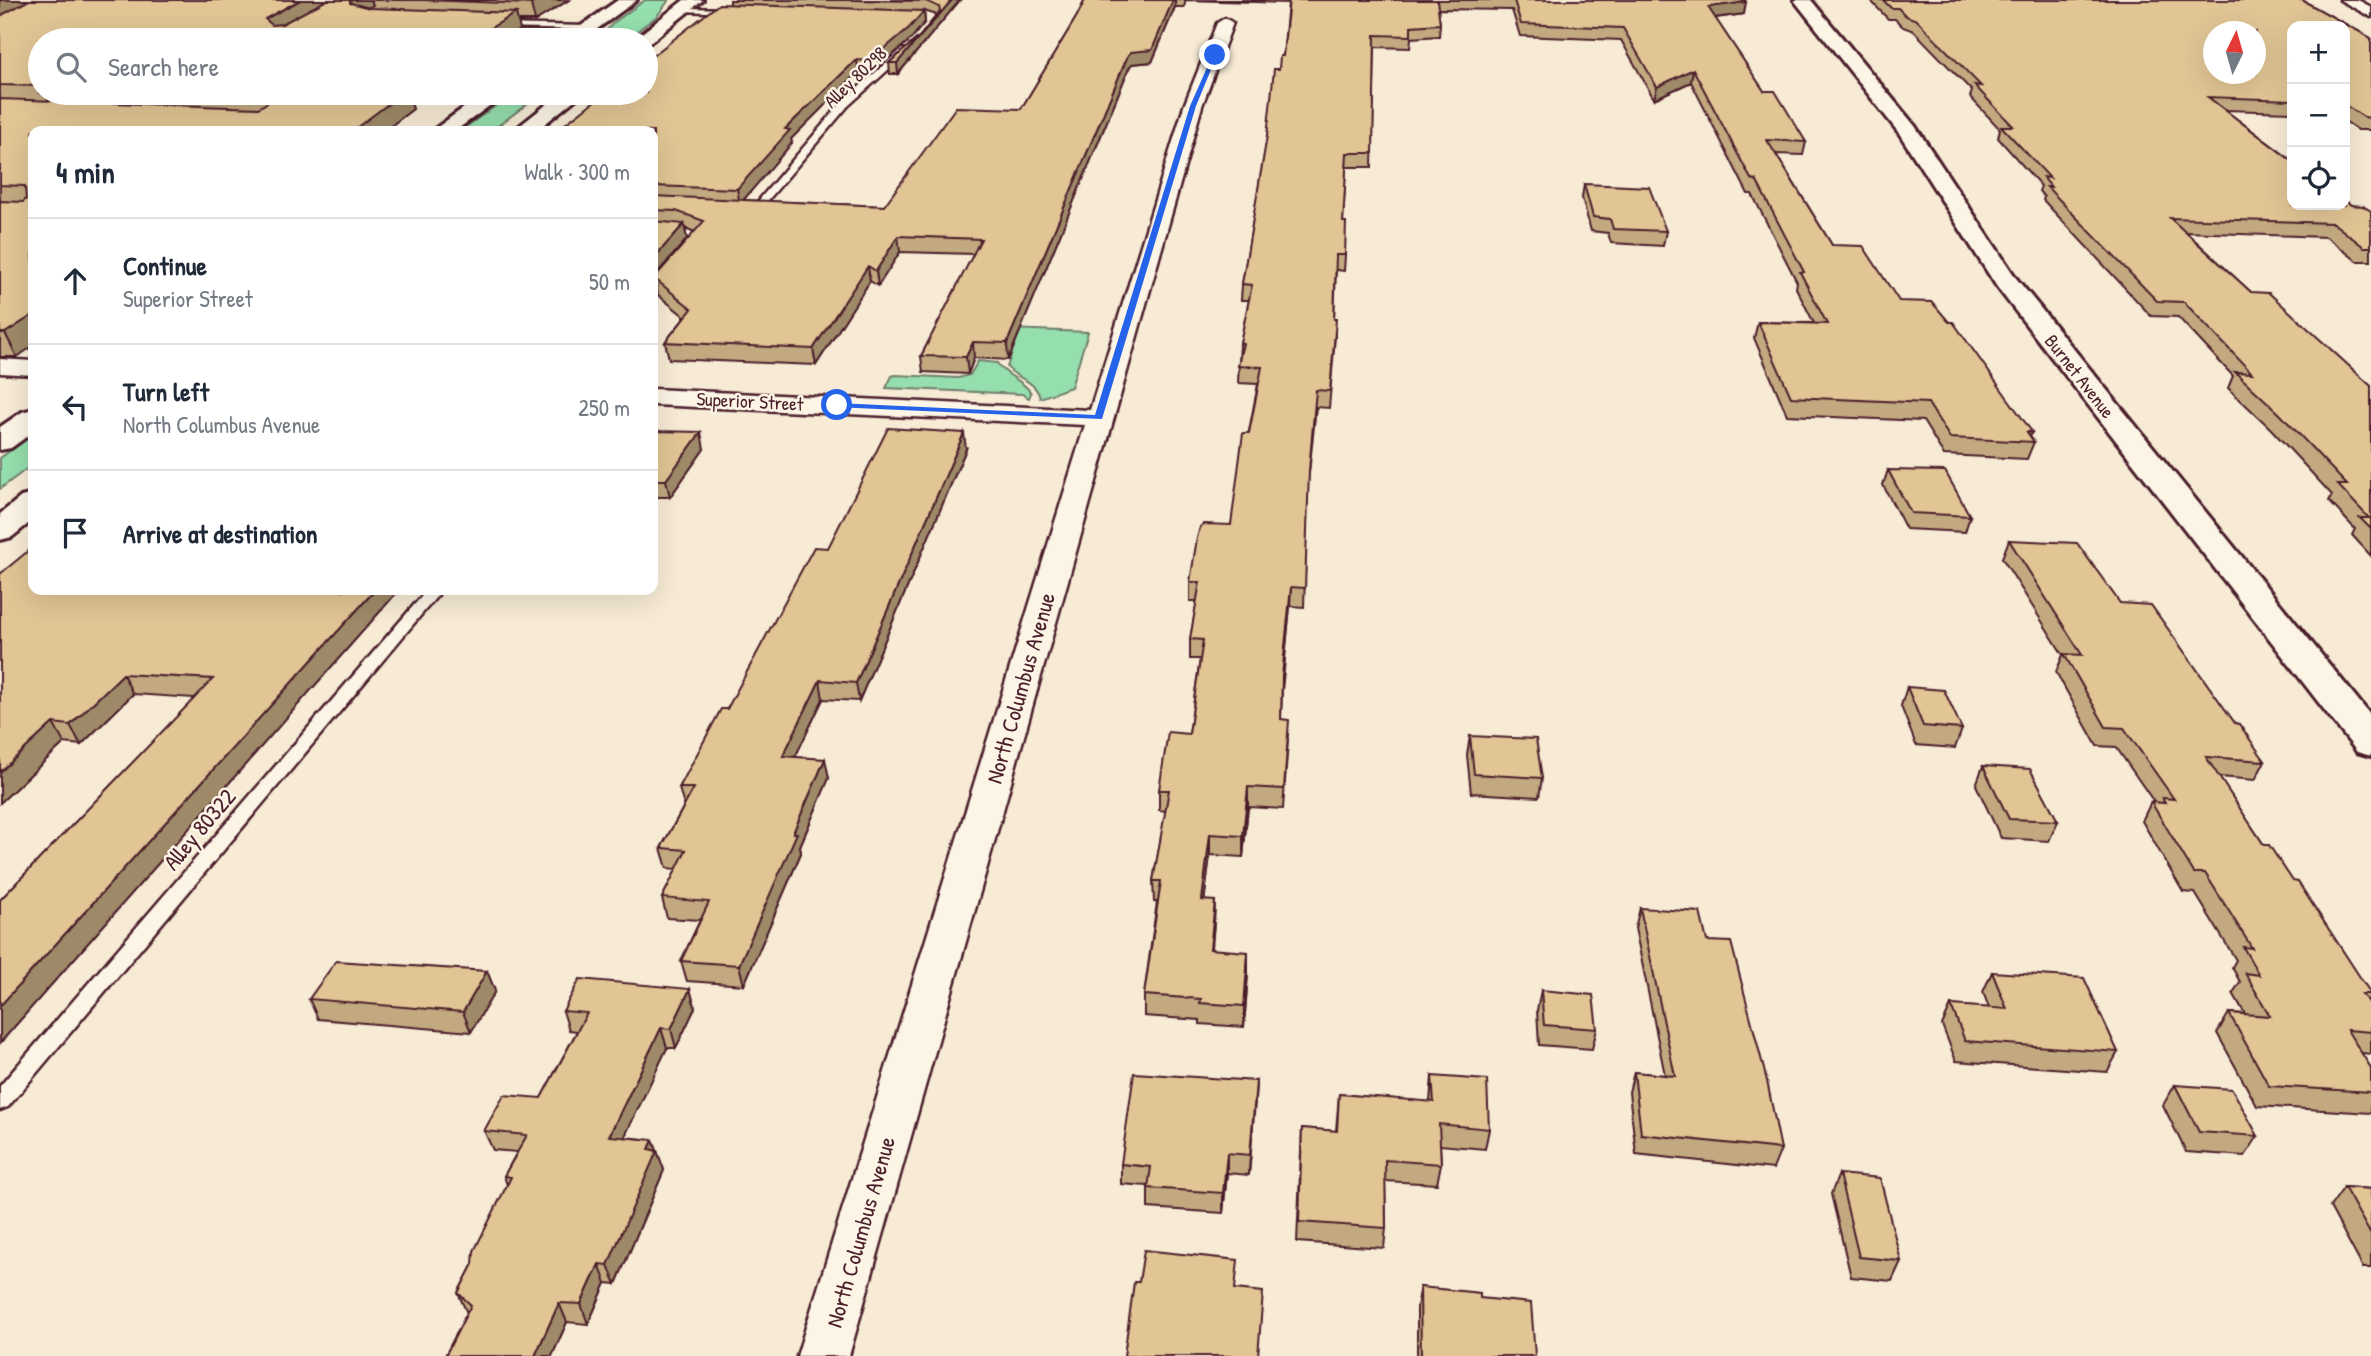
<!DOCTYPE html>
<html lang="en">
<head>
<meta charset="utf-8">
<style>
	:root { --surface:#fff; --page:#f6f6f7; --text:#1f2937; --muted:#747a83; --line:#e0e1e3 }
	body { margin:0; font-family:"Patrick Hand",sans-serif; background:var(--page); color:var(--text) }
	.controls { position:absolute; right:21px; top:21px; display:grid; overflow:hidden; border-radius:14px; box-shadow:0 7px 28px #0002 }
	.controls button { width:63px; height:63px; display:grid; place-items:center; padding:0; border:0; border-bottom:2px solid var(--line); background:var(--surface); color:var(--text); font:35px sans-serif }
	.compass { position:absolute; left:2203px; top:21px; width:63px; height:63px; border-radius:50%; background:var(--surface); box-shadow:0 7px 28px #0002; rotate:5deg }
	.stop { position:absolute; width:21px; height:21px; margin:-16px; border:5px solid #2563eb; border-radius:50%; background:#fff }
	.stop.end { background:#2563eb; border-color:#fff; box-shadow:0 2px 7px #0008 }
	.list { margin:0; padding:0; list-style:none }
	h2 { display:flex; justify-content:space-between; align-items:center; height:91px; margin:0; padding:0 28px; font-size:30px }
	h2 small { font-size:23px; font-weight:400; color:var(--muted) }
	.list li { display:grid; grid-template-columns:46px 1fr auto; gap:21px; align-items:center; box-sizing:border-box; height:126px; padding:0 28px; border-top:2px solid var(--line) }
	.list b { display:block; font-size:26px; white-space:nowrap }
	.list p { margin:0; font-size:23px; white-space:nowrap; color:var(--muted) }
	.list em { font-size:23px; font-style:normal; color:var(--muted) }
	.icon { flex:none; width:38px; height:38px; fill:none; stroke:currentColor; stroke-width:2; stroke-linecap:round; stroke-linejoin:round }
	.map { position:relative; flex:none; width:2371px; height:1356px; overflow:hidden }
	.search { position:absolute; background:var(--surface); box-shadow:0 7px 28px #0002; left:28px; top:28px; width:630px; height:77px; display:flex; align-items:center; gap:18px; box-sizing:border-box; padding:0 24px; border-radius:38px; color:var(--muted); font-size:26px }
	.panel { position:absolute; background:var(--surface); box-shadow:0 7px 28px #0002; left:28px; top:126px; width:630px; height:469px; border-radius:14px }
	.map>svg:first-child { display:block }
</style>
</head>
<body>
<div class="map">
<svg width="2371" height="1356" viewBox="0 0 2371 1356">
	<rect width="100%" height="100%" fill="#f7ebd5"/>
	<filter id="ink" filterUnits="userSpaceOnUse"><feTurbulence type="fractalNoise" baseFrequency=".0143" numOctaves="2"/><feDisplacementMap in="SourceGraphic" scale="14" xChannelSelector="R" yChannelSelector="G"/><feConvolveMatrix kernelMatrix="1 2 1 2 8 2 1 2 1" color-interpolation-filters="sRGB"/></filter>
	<g filter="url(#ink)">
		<g fill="#95dead" stroke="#707e6c" stroke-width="2">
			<path d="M645 0H669L657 16 625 40H598L613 23Z"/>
			<path d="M514 93H542L491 131H460Z"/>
			<path d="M958 327 1088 332 1071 387 1040 398C1035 379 1018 381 1007 367L1019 332Z"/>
			<path d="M978 361 997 363C1006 377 1023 379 1031 393L1029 398 1022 394 886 388 892 376 895 375 958 378 970 375Z"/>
			<path d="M33 434V464L0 489V458Z"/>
		</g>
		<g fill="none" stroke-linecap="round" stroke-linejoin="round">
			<defs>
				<g id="service">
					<path d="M683 8 733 9 736 11 733 13 681 11Z"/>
					<path d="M496 24 587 26 591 28 587 30 499 28Z"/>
					<path d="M902 49 909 51 848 106 758 212 745 211V207H753L842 102Z"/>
					<path d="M653 227 678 228 704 237 690 250 685 247 692 238 677 234 653 233Z"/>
					<path d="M427 590H442L8 1107 0 1110V1086Z"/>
				</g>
				<g id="minor">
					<path d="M2340 0H2358L2371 7V17Z"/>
					<path d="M1225 18 1233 23 1202 106 849 1356H797L1085 425 653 405V389L1090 410 1184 106 1217 23Z"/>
					<path d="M0 359 33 361V375L0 373Z"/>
				</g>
				<path id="tertiary" d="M1794 0H1811L1915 126 2016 278 2371 716V756L2357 752 1997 287 1899 133Z"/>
				<g id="primary">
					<path d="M618 0H637L582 40H561Z"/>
					<path d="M684 0H703L648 44H646V40H633Z"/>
					<path d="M484 93H507L455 131H432Z"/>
					<path d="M561 93H583L536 131H513Z"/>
					<path d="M33 409V432L11 448 0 450V427L22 412Z"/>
					<path d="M33 494V520L12 537 0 540V514L21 497Z"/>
				</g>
			</defs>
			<use href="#service" stroke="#4a1f2b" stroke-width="5"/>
			<use href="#minor" stroke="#4a1f2b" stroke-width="5"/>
			<use href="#tertiary" stroke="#4a1f2b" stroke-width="6"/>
			<use href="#primary" stroke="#4a1f2b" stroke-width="6"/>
			<use href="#service" fill="#fcf5e5" fill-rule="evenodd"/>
			<use href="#minor" fill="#fcf5e5" fill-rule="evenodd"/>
			<use href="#tertiary" fill="#fcf5e5" fill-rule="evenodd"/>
			<use href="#primary" fill="#fcf5e5" fill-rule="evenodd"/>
		</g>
		<g fill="#c2a980" stroke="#4a1f2b" stroke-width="2" fill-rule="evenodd">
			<path d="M0 0H569L535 21H517L520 30 40 40V93H434L409 98 413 109 384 131H33L17 357H0Z"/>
			<path d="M730 0H960L898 74H890L889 63 920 36 937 15 924 11 925 22 911 39 872 73H859L853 77 791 139 792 143 743 200 884 206 1021 109 1077 16 1085 0H1745L1744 14 1715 18 1764 91 1806 142 1803 155 1776 154 1832 245 1899 301 2032 432 2030 437 2034 442 2027 459 1944 455 1923 421 1787 415 1754 338 1758 322 1814 323 1796 288 1797 282 1752 194H1748L1691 82 1654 99 1621 40 1520 36 1512 10 1438 9 1440 24 1439 36 1411 38 1410 48 1375 47 1372 167H1346L1343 222 1345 255 1344 271 1336 270 1334 319 1335 336 1329 408 1316 407 1308 483 1304 607 1290 606 1282 691 1281 719 1288 740 1283 809 1248 807 1243 857 1210 855 1204 901H1215L1214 922 1212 949 1248 973 1244 1027 1200 1024V1020L1144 1016V995L1157 902H1154L1153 881 1166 811 1159 810V790L1189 734 1200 659H1190V639L1197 601H1190V582L1231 525 1258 384 1238 383 1240 343 1249 300H1241L1242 284 1279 69 1283 56 1288 3 1186 0 1184 7H1175L1152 62 1132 64 1129 68 1008 360 974 358 968 374 923 372 921 356 974 254 900 252 878 286 870 281 816 365 669 359 665 342 685 317 658 295 653 301V131L730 5ZM685 228 695 232 655 276 687 239Z"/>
			<path d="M1870 0H2302L2371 38V130H2358L2345 121V26H2292V112L2225 110 2351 205 2371 211V261H2357L2326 237 2186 232 2251 292 2371 386V556L2352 535 2355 529 2329 501 2332 495 2271 429 2228 388 2233 376 2178 317 2151 316 2043 200 2044 197 2039 191 2041 186 1998 138 2000 129 1970 97 1972 91 1914 31 1903 27 1895 19H1888Z"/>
			<path d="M1584 184 1666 231 1663 246 1611 243 1608 233 1591 231 1582 198Z"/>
			<path d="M653 431 704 449 670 497H653Z"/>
			<path d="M966 449 859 701 823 699 795 757 829 778 800 846 801 853 744 985 687 981 681 961 700 920 667 918 662 898 677 869 667 868 661 848 684 806 679 788 828 548Z"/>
			<path d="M1888 470 1970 516 1965 532 1906 529 1883 485Z"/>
			<path d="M2009 540 2120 603 2235 723 2265 761 2255 780 2219 777 2264 845 2371 994 2367 1002 2371 1007V1054L2361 1053 2371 1068V1113L2257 1106 2217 1033 2229 1013 2245 1014 2233 993 2240 982 2232 967 2236 960 2195 893 2183 892 2142 821 2151 802H2154L2116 747 2097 746 2056 672 2063 655 2002 558Z"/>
			<path d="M0 574 399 590 0 1043V900L195 698 133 694 81 745 64 743 0 803Z"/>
			<path d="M1907 687 1962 729 1955 748 1916 745 1901 706Z"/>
			<path d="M1470 736 1542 778 1539 797 1471 793 1467 755Z"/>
			<path d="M1983 766 2058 821 2049 841 2001 838 1976 785Z"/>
			<path d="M1640 908 1707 941 1781 1149 1773 1169 1636 1154 1629 1092 1634 1072 1665 1075 1635 928Z"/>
			<path d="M487 971 495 991 471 1032 318 1019 309 999Z"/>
			<path d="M1992 972 2118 1052 2107 1072 1956 1061 1942 1025 1951 1005 1989 1008 1983 992Z"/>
			<path d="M690 989 695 1008 676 1048H667L624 1137 653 1140 664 1170 616 1284 606 1283 588 1324 567 1322 552 1356H445L467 1313 458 1293 473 1264 507 1185 504 1176 517 1152 493 1150 484 1131 541 1098 577 1031 569 1030 563 1011Z"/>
			<path d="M1541 990 1597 1029 1592 1049 1539 1045 1537 1010Z"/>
			<path d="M1432 1076 1489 1129 1485 1149 1440 1145 1441 1164 1437 1184 1385 1181 1386 1228 1384 1248 1297 1242 1302 1128 1336 1131 1339 1094 1430 1102Z"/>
			<path d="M1256 1081 1249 1175 1227 1173 1223 1213 1148 1208V1186L1121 1184V1164Z"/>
			<path d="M2175 1085 2258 1136 2245 1156 2186 1152 2163 1105Z"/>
			<path d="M1839 1174 1901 1261 1892 1281 1851 1277 1831 1194Z"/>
			<path d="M2344 1187 2371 1189V1268H2363L2330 1207Z"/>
			<path d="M1420 1287 1480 1298 1535 1356H1417V1307Z"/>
		</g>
		<g fill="#9e8a68" stroke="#4a1f2b" stroke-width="2">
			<path d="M0 0H38L0 21Z"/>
			<path d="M300 0H335L270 37 265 19Z"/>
			<path d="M350 0H371L373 5 355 15Z"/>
			<path d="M538 0H569L535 21 531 4Z"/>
			<path d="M952 0H960L898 74 897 63Z"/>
			<path d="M1173 0H1175V7L1152 62 1132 64 1129 68 1008 360 1007 343 1128 55Z"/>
			<path d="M1746 2 1744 14 1706 19 1708 7Z"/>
			<path d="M924 11 925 22 911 39 872 73 870 61Z"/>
			<path d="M516 13 520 30 504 40H470Z"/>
			<path d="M857 60 859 73 853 77 791 139 792 143 740 204 737 189 785 129 852 64Z"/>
			<path d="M1693 69 1691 82 1654 99 1657 87Z"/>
			<path d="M397 93H434L409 98 413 109 384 131H352Z"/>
			<path d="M684 224 687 239 653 278V259Z"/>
			<path d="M898 236 900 252 878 286 876 271Z"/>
			<path d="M868 266 870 281 816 365 813 349Z"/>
			<path d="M655 279 658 295 653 301V281Z"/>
			<path d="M33 315V346L17 357 5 333Z"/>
			<path d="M973 342 974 358 968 374 966 357Z"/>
			<path d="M701 432 704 449 670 497 666 480Z"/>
			<path d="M964 433 966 449 859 701 856 683Z"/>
			<path d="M1291 587 1290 606 1281 696 1282 676Z"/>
			<path d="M375 590H399L0 1043V1006Z"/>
			<path d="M123 674 133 694 81 745 70 725Z"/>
			<path d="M820 680 823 699 786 776 783 756Z"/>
			<path d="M53 723 64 743 0 803V772Z"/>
			<path d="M825 759 829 778 800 846 801 853 744 985 739 965 793 833Z"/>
			<path d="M1248 787V807L1243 857V836Z"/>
			<path d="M1210 834V855L1202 921V900Z"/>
			<path d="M1215 901 1214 922 1209 970 1210 949Z"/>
			<path d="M1248 952V973L1244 1027V1006Z"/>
			<path d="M487 971 495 991 471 1032 463 1012Z"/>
			<path d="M690 989 695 1008 676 1048 671 1029Z"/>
			<path d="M661 1028 667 1048 616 1155 609 1136Z"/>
			<path d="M1256 1081 1255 1102 1249 1175 1250 1155Z"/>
			<path d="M653 1140 664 1170 616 1284 608 1265 649 1149Z"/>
			<path d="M1227 1153V1173L1223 1213V1193Z"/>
			<path d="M599 1264 606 1283 588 1324 581 1304Z"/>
			<path d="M559 1303 567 1322 552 1356H535Z"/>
		</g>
		<g fill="#e1c595" stroke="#4a1f2b" stroke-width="2" fill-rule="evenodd">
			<path d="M29 0H300L265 19 272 25 282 24 327 0H350V3L370 8 516 13 470 40H40V86L0 85V16Z"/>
			<path d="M424 0H538L531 4Z"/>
			<path d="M852 0H952L897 63H889L920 36 940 11 939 7 926 1Z"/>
			<path d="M1085 0H1173L1152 50 1131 52 1128 55 1007 343 973 342 966 357 921 356 981 239 898 236 876 271 868 266 813 349 665 342 692 309 655 279 653 281V277L656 276 704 221 676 211 653 210V196L884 206 956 107 1021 109 1077 16Z"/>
			<path d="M1289 0H1437L1440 24 1411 26V36L1375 35 1373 153H1347L1343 222H1346L1345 255H1336L1334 319H1336L1330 391 1316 390 1309 471 1305 588 1291 587 1282 676 1281 719 1289 720 1284 789 1248 787 1243 836 1210 834 1202 900 1215 901 1210 949 1248 952 1244 1006 1200 1003 1201 999 1144 995 1161 881H1153L1169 790H1159L1168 732 1189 734 1203 640 1190 639 1200 582H1190L1197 538 1200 527 1203 524 1231 525 1243 433H1249L1262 367 1238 366 1243 343H1240L1252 285 1242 284 1267 136 1274 69H1279L1280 56H1283Z"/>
			<path d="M1514 0H1745L1746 2 1708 7 1764 91H1775L1806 142 1767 140 1832 245 1863 246 1899 301 1932 302 1949 322H1953L2032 432H2027L2034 442 1950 438 1928 403 1791 397 1758 322 1827 324 1800 272H1804L1756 180 1751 179 1693 69 1657 87 1623 28 1521 24Z"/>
			<path d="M1883 0H2302L2371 38V118L2364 117 2345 105V26H2292V100L2208 97 2292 161V205H2345V201L2351 205 2363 206 2371 211V247H2364L2333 223 2170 218 2251 292 2269 293 2371 386V529L2360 518H2369L2338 485H2347L2279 413 2235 372 2252 373 2184 302 2157 301 2047 187H2051L2043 177 2050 178 2001 126H2013L1974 85 1981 86 1917 20 1906 16 1898 8H1891ZM2214 32H2256V74H2214Z"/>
			<path d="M719 4 924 11 910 27 870 61 857 60 852 64 785 129 790 130 737 189 653 186V131H556L605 93H646V61Z"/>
			<path d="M247 93H403L352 131H33V315L5 333H0V201L23 202 26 199 25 186 0 185V99L258 108 270 101 258 93Z"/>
			<path d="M1584 184 1649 187 1666 231 1613 229 1610 219 1593 217Z"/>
			<path d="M653 221 684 224 653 259Z"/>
			<path d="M888 428 964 433 856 683 820 680 783 756 825 759 793 833H797L739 965 681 961 709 902 662 898 686 850 661 848 694 788H679L721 709H727L814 547 828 548Z"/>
			<path d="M653 431 701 432 666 480H653Z"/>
			<path d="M1888 470 1945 471 1970 516 1911 513Z"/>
			<path d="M2009 540 2077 543 2120 603 2151 605 2235 723 2239 724 2265 761 2206 757 2264 845H2269L2293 881 2298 882 2371 994H2362L2371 1007V1032L2347 1030 2371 1068V1092L2269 1086 2229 1013 2270 1016 2245 973 2259 975 2243 947 2252 948 2205 873H2194L2151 802 2165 803 2162 798 2174 799 2124 728 2106 727 2064 654 2082 655Z"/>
			<path d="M33 547V590H375L0 1006V900L213 679 123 674 70 725 53 723 0 772V574Z"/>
			<path d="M1907 687 1944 690 1962 729 1923 726Z"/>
			<path d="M1470 736 1536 739 1542 778 1474 774Z"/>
			<path d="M1983 766 2030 769 2058 821 2009 819Z"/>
			<path d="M1640 908 1700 912 1707 941 1731 942 1767 1081 1781 1149 1641 1134 1634 1072 1675 1076Z"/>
			<path d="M336 961 487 971 463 1012 309 999Z"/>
			<path d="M1992 972 2084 978 2118 1052 1965 1041 1951 1005 2007 1009Z"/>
			<path d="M580 979 690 989 671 1029 661 1028 609 1136 653 1140 649 1149 657 1151 608 1265 599 1264 581 1304 559 1303 535 1356H445L471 1305 458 1293 473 1264 474 1251 511 1177 504 1176 527 1135 484 1131 504 1095 541 1098 587 1013 563 1011Z"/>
			<path d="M1541 990 1593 995 1597 1029 1544 1025Z"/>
			<path d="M1134 1073 1256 1081 1250 1155 1227 1153 1223 1193 1148 1188 1151 1167 1121 1164Z"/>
			<path d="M1432 1076 1487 1080 1489 1129 1439 1124 1441 1164 1385 1160 1386 1228 1299 1222 1302 1128 1337 1131 1339 1094 1434 1102Z"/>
			<path d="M2175 1085 2232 1089 2258 1136 2199 1132Z"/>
			<path d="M1839 1174 1880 1178 1901 1261 1859 1257Z"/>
			<path d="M2344 1187 2371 1189V1235Z"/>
			<path d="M1144 1250 1238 1260 1235 1289 1263 1292 1258 1356H1124L1134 1282H1139Z"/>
			<path d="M1420 1287 1480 1293V1298L1531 1303 1535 1356H1421Z"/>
		</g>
	</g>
	<path fill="#2563eb" d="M1213 54 1217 55 1196 106 1102 419 834 407V403H837L1095 415 1190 106Z"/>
	<g text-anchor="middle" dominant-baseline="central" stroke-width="5" stroke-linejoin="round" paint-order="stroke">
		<g font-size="19" fill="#4a1f2b" stroke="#fcf5e5">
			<text transform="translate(855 77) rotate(-44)">Alley 80298</text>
			<text transform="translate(2080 376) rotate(52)">Burnet Avenue</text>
			<text transform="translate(750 401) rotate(3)">Superior Street</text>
		</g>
		<g font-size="23" fill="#4a1f2b" stroke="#fcf5e5">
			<text transform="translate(1020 688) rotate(-74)">North Columbus Avenue</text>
			<text transform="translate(199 829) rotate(-50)">Alley 80322</text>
			<text transform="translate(860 1232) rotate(-74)">North Columbus Avenue</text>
		</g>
	</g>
</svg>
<div class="controls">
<button>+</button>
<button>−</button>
<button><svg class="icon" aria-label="locate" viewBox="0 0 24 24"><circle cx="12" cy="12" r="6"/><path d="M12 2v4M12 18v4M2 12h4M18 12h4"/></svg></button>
</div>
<svg class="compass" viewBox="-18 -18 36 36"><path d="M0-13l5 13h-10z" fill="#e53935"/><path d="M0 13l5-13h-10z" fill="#747a83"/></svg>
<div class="stop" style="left:837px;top:405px"></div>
<div class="stop end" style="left:1215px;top:55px"></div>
<div class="search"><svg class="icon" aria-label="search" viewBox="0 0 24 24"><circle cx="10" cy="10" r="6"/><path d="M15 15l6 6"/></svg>Search here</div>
<section class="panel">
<h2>4 min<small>Walk · 300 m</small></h2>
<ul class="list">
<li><svg class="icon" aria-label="ahead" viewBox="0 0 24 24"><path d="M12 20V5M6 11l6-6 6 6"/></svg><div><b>Continue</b><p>Superior Street</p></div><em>50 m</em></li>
<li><svg class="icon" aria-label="left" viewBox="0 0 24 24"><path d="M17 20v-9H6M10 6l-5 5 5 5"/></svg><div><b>Turn left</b><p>North Columbus Avenue</p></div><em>250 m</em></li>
<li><svg class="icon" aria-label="arrive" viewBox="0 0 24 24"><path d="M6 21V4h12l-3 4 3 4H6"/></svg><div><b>Arrive at destination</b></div></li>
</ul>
</section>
</div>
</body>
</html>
